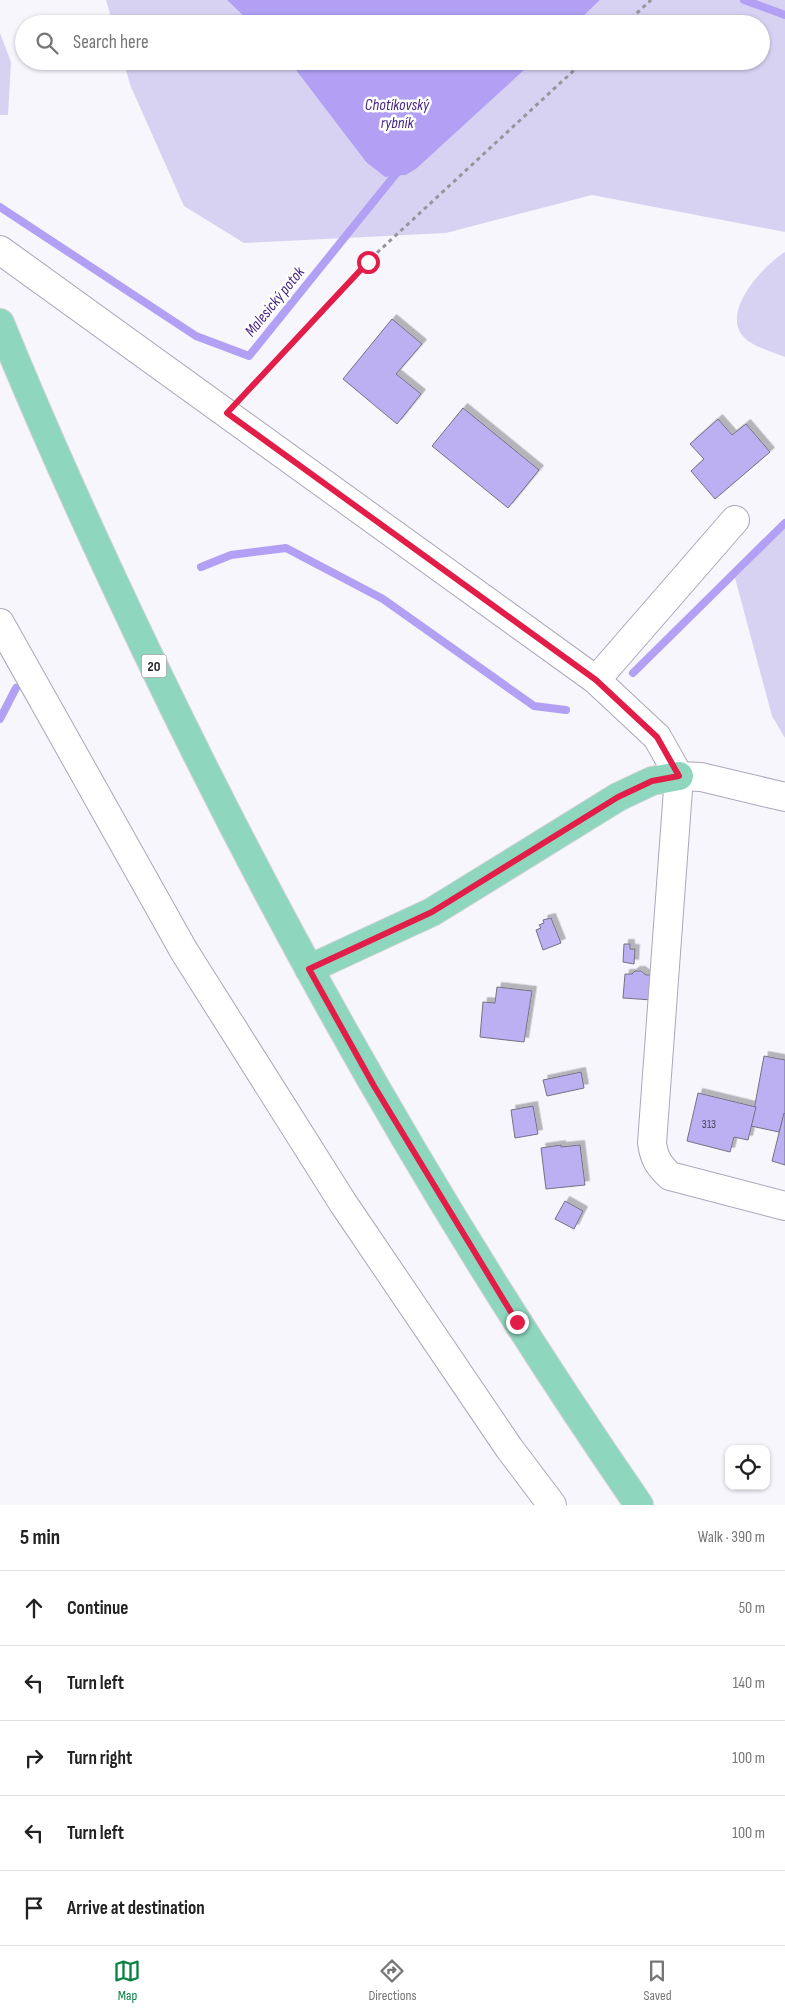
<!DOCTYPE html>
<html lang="en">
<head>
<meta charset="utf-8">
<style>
	:root { --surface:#fff; --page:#f6f6f6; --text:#222; --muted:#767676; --line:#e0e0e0; --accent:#0b8043 }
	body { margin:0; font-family:"Sofia Sans Condensed",sans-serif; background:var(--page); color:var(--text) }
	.controls { position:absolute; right:15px; bottom:15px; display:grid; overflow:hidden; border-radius:10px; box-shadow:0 1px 4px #0004 }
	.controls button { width:45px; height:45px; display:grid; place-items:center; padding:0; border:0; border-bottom:1px solid var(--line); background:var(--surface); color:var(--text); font:25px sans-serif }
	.stop { position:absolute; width:15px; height:15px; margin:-11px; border:4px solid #e11d48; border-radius:50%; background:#fff }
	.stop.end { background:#e11d48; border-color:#fff; box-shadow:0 1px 5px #0008 }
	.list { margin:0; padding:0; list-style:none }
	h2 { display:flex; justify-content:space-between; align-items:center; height:65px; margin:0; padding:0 20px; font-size:21px }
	h2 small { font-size:16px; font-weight:400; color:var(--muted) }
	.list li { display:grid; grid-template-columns:32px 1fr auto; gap:15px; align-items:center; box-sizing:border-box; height:75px; padding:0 20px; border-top:1px solid var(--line) }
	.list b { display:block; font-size:19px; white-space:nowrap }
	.list em { font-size:16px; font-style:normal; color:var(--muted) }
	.icon { flex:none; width:28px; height:28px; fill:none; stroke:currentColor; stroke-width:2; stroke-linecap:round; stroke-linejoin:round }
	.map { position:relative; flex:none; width:785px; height:1505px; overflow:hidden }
	.search { position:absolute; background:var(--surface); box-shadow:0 1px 4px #0004; left:15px; right:15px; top:15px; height:55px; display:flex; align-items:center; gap:12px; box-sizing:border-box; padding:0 18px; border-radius:28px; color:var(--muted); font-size:19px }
	.sheet { height:440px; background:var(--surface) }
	nav { display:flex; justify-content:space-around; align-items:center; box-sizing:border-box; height:70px; border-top:1px solid var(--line); background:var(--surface); font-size:14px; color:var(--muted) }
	nav a { display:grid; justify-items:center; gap:2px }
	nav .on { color:var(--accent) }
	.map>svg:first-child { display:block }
</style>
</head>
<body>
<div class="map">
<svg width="785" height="1505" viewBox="0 0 785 1505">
	<defs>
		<filter id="shadow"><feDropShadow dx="4.5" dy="-4.5" stdDeviation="0" flood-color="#0004"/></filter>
	</defs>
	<rect width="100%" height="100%" fill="#f7f6fd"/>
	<g fill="#d7d2f2">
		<path d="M106 0H227L252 24H113Z"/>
		<path d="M600 0H785V232L592 195 446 233 244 243 184 206 131 87 123 61H289L366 162 385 177 406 175 416 169 534 61H761V24H575Z"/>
		<path d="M0 33 11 62 8 115H0Z"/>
		<path d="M785 252V357C771 351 745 345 739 330 728 304 764 265 785 252Z"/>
		<path d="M785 528V738L772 716 735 578Z"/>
	</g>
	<g fill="#b1a0f3">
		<path d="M227 0H600L575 24H252Z"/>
		<path d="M289 61H534L416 169 406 175 385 177 366 162Z"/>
	</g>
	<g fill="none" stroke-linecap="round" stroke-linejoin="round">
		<g stroke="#b1a0f3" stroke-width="8">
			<path d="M744 0 785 15"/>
			<path d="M0 207 196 336 249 356 399 170"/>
			<path d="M201 567 231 555 286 548 383 599 534 706 566 710"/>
			<path d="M633 673 785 523"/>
			<path d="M0 719 16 688"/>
		</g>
	</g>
	<g fill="#bcaff2" stroke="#747282" filter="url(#shadow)">
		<path d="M392 319 422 344 396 374 421 394 397 424 343 379Z"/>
		<path d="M463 408 539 470 508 508 432 446Z"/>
		<path d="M718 419 732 435 746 424 770 452 715 499 691 471 704 459 690 444Z"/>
		<path d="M551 918 561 943 543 950 536 930 541 928 539 925 544 923 543 920Z"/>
		<path d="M624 944H630V949H635L634 964 623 962Z"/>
		<path d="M635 971H641L646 975H653L652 1000 623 998 625 974H632Z"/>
		<path d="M497 987 532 991 524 1042 480 1037 483 1002 495 1003Z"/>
		<path d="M764 1056 785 1060V1114L779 1132 751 1126Z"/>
		<path d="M581 1072 584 1088 547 1096 543 1080Z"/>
		<path d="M698 1093 756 1107 748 1140 734 1137 730 1152 687 1141Z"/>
		<path d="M533 1106 538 1134 515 1138 511 1110Z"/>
		<path d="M784 1113 785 1114V1165L772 1161Z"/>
		<path d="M561 1145V1147L580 1145 585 1185 546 1189 541 1148Z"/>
		<path d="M565 1201 583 1211 574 1229 555 1219Z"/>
	</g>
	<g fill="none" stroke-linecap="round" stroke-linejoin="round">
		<defs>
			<g id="minor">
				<path d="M0 250 596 680 657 737 679 776 652 1143C654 1158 659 1166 670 1176L785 1206"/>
				<path d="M0 623 184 951 343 1203 509 1448 552 1505"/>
				<path d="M596 680 735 520"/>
				<path d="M679 776 701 777 785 797"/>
			</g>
			<g id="major">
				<path d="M0 323C45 434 95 543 146 650 288 947 452 1234 639 1505"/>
				<path d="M309 969 432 912 618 797 652 781 679 776"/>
			</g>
		</defs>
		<use href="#minor" stroke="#aaa7b8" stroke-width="30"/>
		<use href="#major" stroke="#d3d3d4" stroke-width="30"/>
		<g stroke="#96959c" stroke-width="3" stroke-dasharray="4 4" stroke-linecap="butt">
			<path d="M625 24 651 0"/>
			<path d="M246 393 367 262 584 61"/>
		</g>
		<use href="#minor" stroke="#fff" stroke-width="28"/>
		<use href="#major" stroke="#8ed7be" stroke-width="28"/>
	</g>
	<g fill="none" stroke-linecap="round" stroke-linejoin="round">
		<path stroke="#e11d48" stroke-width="6" d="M368 262 227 413 596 680 657 737 679 776 652 781 618 797 432 912 309 969 374 1086 517 1322"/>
	</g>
	<g text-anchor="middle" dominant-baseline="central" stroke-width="5" stroke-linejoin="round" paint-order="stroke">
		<g font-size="12" fill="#49455b">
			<text x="709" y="1124">313</text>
		</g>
		<rect fill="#fff" stroke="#656469" stroke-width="1" x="141.5" y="654.5" width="25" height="23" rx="4"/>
		<g font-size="14" font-weight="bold" fill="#232229">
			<text x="154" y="666">20</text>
		</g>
		<g font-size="16" font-style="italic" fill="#462785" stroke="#fff">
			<text x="397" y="105">Chotíkovský<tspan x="397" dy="18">rybník</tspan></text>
			<text transform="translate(275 302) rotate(-51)">Malesický potok</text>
		</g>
	</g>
</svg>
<div class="controls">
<button><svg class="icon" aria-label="locate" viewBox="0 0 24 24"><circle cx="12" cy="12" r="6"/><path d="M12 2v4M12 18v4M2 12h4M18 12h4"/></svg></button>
</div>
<div class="stop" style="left:368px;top:262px"></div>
<div class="stop end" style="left:517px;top:1322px"></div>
<div class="search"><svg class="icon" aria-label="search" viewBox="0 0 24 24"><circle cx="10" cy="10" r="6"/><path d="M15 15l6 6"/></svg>Search here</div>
</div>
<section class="sheet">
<h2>5 min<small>Walk · 390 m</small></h2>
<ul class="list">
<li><svg class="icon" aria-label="ahead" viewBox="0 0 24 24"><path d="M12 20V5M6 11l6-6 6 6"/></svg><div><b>Continue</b></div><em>50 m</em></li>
<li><svg class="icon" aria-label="left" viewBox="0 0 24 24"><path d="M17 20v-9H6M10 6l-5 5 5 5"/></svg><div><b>Turn left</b></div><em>140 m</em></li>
<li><svg class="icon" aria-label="right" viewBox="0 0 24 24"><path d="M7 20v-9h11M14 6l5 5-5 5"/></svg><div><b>Turn right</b></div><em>100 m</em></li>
<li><svg class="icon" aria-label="left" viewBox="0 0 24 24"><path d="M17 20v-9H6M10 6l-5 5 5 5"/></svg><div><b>Turn left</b></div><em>100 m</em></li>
<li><svg class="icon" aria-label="arrive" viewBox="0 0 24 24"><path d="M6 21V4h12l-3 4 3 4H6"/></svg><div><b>Arrive at destination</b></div></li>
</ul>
</section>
<nav>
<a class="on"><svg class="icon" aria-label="map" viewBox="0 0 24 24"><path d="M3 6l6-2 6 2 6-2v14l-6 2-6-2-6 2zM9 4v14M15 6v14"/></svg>Map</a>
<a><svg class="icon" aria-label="directions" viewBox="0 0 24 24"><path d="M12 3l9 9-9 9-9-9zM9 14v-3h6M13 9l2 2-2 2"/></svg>Directions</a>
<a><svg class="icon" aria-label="saved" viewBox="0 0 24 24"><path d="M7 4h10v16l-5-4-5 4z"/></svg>Saved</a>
</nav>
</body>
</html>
